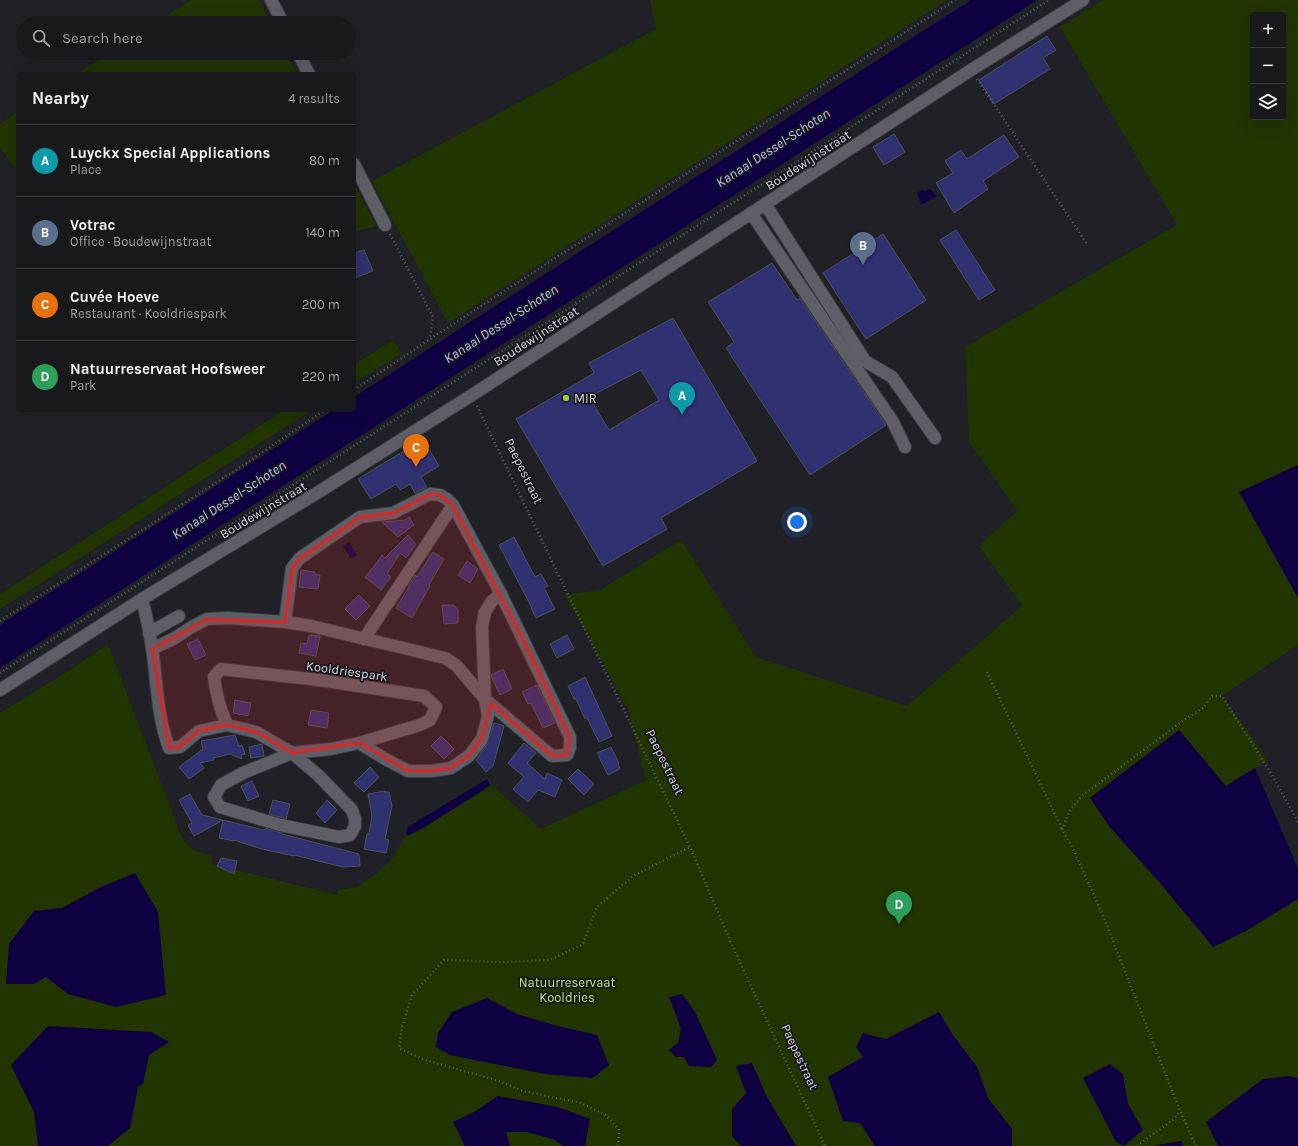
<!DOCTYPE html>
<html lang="en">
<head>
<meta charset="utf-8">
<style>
	:root { --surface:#18191d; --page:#212226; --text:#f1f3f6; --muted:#9fa0a4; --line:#36383b; --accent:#0b8043 }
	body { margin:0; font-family:Karla,sans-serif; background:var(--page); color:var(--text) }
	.controls { position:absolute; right:12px; top:12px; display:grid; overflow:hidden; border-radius:4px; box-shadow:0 4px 16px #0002 }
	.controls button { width:36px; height:36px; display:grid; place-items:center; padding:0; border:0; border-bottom:1px solid var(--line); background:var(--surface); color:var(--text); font:20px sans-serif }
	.you { position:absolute; left:797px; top:522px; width:14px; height:14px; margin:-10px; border:3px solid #fff; border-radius:50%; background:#1a73e8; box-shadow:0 0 0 6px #1a73e833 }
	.badge { display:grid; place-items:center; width:26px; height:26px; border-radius:50%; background:var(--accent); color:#fff; font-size:13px; font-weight:700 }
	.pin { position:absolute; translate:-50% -33px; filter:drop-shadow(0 1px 2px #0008) }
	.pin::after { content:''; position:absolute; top:21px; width:14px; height:12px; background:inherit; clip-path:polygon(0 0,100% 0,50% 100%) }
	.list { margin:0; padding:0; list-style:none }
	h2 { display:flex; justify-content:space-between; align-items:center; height:52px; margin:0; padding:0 16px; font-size:17px }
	h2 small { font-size:13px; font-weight:400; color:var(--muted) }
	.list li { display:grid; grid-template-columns:26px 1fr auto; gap:12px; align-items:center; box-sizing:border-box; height:72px; padding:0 16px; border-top:1px solid var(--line) }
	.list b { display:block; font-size:15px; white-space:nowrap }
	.list p { margin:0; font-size:13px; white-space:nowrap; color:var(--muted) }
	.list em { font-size:13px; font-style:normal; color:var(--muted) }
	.icon { flex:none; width:22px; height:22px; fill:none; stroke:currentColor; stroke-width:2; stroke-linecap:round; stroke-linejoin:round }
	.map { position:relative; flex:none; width:1298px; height:1146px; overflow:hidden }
	.search { position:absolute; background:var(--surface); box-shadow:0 4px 16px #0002; left:16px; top:16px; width:340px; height:44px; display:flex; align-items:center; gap:10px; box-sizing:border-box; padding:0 14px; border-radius:22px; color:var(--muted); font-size:15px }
	.panel { position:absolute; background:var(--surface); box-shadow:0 4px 16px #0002; left:16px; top:72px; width:340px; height:340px; border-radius:4px }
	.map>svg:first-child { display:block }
</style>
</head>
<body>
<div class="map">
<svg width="1298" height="1146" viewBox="0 0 1298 1146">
	<rect width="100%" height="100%" fill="#202127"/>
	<g fill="#223400" fill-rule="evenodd">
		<path d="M191 0H259L271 23H156Z"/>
		<path d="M650 0H947L448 323 372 181 656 29Z"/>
		<path d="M1103 0H1298V465L1240 492 1298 598V645L1222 696 1268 760 1226 786 1109 826 1159 882 1244 932 1298 899V1079L1289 1076 1207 1122 1218 1146H1183L1181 1141 1178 1146H0V713L70 670 108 644 182 838 193 850 212 856 211 864 338 895V890L357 887 377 873 390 861 403 841 405 832 408 836 423 828 482 791 490 785 488 782 541 829 646 780 628 709 565 595 600 590 681 540 756 657 907 706 1022 606 979 546 1017 511 969 441 965 347 1177 225 1060 27ZM1253 15H1283V117H1253Z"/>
		<path d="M109 53H286L297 74H77Z"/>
		<path d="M18 112V172L0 147V124Z"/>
		<path d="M354 183 376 226 357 231 354 224Z"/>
		<path d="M393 340 402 353 354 383V365Z"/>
		<path d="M284 410H312L0 609V594Z"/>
	</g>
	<g fill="#0f0141">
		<path d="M971 0H1037L0 668V625L334 410H354V397Z"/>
		<path d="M930 189 937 196 921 205 917 193 922 190 925 191Z"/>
		<path d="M1298 465V598L1239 492Z"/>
		<path d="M349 542 357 555 351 559 343 546Z"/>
		<path d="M1179 730 1226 786 1255 768 1298 869V899L1244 932 1213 947 1159 882 1109 826 1090 798Z"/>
		<path d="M487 779 490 785 482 791 423 828 407 836C405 833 406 830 408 827Z"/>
		<path d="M135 873 158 912 166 995 116 1007 68 994 46 977 34 984H6L9 944 34 911 62 908 101 887Z"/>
		<path d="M682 994 695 1012 717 1060 711 1067 689 1066 684 1057H676L669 1050 678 1043 681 1029 669 997Z"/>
		<path d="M487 998 517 1014 558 1026 597 1035 609 1065 593 1078 545 1074 450 1055 436 1047 438 1033 452 1012Z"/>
		<path d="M939 1012 953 1035 977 1067 988 1098 1012 1129V1146H875L860 1123 843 1121 828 1077 863 1057 856 1047 863 1033 886 1039Z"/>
		<path d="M48 1026 151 1032 169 1042 149 1055 143 1084 138 1087 130 1128 108 1146H38L34 1112 11 1065Z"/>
		<path d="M752 1063 767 1097 796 1146H741L732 1136V1109L746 1093 736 1066Z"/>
		<path d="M1110 1064 1123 1074 1128 1104 1143 1130 1124 1146 1116 1142 1083 1078Z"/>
		<path d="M1289 1076 1298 1079V1146H1218L1206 1122 1263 1079Z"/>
		<path d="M498 1096 558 1107 590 1119 585 1146H563L555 1140 527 1132H506L510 1146H465L453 1122 474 1112Z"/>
		<path d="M1181 1141 1183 1146H1155L1158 1145Z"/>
	</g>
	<g fill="#313071" stroke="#4e4f56" fill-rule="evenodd">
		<path d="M1047 36 1056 50 1043 58 1050 69 994 104 979 80Z"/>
		<path d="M894 134 905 152 884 165 873 147Z"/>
		<path d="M1004 135 1019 157 983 181 988 189 954 213 936 183 953 173 945 161 961 150 967 159Z"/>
		<path d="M956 230 995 290 979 300 940 240Z"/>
		<path d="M883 234 926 300 866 339 823 273Z"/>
		<path d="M364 250 373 271 354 278V253Z"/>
		<path d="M772 263 797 300 800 298 886 425 810 475 726 348 734 342 708 302Z"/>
		<path d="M673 318 757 461 661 518 667 529 603 566 516 419 594 373 589 363ZM641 370 659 400 609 430 589 397Z"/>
		<path d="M423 439 439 466 421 477 427 487 415 493 410 484 400 490 396 484 371 499 358 479Z"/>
		<path d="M409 517 414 525 398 537 382 522 405 520Z"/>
		<path d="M408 535 416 544 406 558 400 553 387 574 391 577 381 590 365 577 375 565 382 555 385 558Z"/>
		<path d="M514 537 535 577 541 574 548 586 544 588 555 609 536 618 531 608H532L499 545Z"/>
		<path d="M433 552 444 559 429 585 430 586 412 618 396 608 409 587V585L415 575 417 577Z"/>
		<path d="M467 561 478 569 470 583 458 575Z"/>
		<path d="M301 570 315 572 314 574 320 575 318 589 299 587Z"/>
		<path d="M359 595 370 606 356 620 345 609Z"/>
		<path d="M442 605H454L458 610V623L444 624Z"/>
		<path d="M309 635 320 636 316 656 299 653 301 643 307 644Z"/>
		<path d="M567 635 574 649 557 658 550 644Z"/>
		<path d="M198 639 206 655 195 660 187 644Z"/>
		<path d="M503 669 512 689 500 695 492 678 491 675Z"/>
		<path d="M585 677 612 736 599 742 587 718 585 719 576 699H574L568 686Z"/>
		<path d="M537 685 555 723 543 728 531 703 528 704 522 692Z"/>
		<path d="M235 700 251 703 248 716 233 713Z"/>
		<path d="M311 710 329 713 327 728 308 725Z"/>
		<path d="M494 723 504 726 493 766 486 772 476 760 488 743Z"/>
		<path d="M235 735 239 746 242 745 245 754 241 755 242 759 230 754 213 758 214 760 200 763 204 768 189 779 179 767 203 749 201 741Z"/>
		<path d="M441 736 454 749 444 759 431 746Z"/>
		<path d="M524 743 536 753 527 763 545 779 547 773 562 780 555 797 538 790 528 802 513 789 524 777 508 763Z"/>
		<path d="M262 744 264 756 251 758 249 747Z"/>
		<path d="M611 747 619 763 618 764 620 769 608 775 597 753Z"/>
		<path d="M370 767 379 777 364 792 354 783Z"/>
		<path d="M578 769 594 784 584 795 568 779Z"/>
		<path d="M252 781 259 796 248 801 241 786Z"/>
		<path d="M385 791V792H389L392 806 385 839 389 840 386 853 364 849 367 834H369L372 816 368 794Z"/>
		<path d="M190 794 202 815 264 830 266 828 282 833V834L359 854 360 866 343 867 294 855V856L262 849 234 840V841L219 838 223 820 194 836 188 825 192 823 179 800Z"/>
		<path d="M273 800 290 804 286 819 269 814Z"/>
		<path d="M327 800 337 810 325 823 316 813Z"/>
		<path d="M221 858 237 861 234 874 217 866Z"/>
	</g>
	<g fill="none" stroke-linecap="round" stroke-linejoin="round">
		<defs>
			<g id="minor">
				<path d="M271 0 283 23"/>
				<path d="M298 53 309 74"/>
				<path d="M354 164 385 225"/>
				<path d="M765 204 865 361 892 377 935 438"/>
				<path d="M751 213 893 422 905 447"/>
				<path d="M142 599C146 615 150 631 152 648 157 681 157 716 169 748L180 747 199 731 227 725 256 732 292 753 318 775 352 810 355 819V826L350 835 339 837 280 825 220 807 214 797 221 785 243 773 292 753 331 749 359 743 420 725 430 720 436 707 424 696 319 680 221 669 214 677C216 694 220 709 227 725"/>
				<path d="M149 633 179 616"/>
				<path d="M364 639 453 505"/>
				<path d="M152 649 175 638 190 628 207 619 228 618 285 622 292 568 300 558 360 517 393 513 430 494 440 495 447 499 453 505 501 594 570 737V748L567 755 552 756 485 699 456 665 445 658 311 626 285 622"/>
				<path d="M0 690 142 599 317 493 472 395 971 70 1083 0"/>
				<path d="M359 743 387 760 408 771H432L451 768 469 756 482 739 488 716 485 699 482 627 485 612 492 601 501 594"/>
			</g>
		</defs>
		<use href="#minor" stroke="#3b3b40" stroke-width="14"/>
		<g stroke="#5e5f64" stroke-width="2.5" stroke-dasharray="1 3" stroke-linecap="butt">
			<path d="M977 79 1087 244"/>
			<path d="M390 234 433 317 430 338"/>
			<path d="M354 390 430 339 955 0"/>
			<path d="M477 406 690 847 732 945 825 1146"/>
			<path d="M0 621 242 466 325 410"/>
			<path d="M987 672 1062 829"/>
			<path d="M0 673 1049 0"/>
			<path d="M618 1146 619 1130 606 1115 581 1103 523 1091 496 1080 425 1060 399 1048 402 1027 412 995 444 960 502 962 550 960 583 944 597 907 633 876 690 847"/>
			<path d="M1137 1146 1174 1119 1180 1111"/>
			<path d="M1196 1146 1180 1111 1104 918 1075 853 1062 829 1070 810 1083 795 1184 720 1203 708 1212 696H1222L1272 775 1298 822"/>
		</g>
		<use href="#minor" stroke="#5e5f66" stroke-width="12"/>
	</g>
	<path fill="#d62828" fill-opacity="0.2" stroke="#d62828" stroke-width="3" stroke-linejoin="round" d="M430 494 440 495 453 505 527 647 570 737 567 755 552 756 491 704 482 739 469 756 451 768 432 771H408L359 743 292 753 256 732 227 725 199 731 180 747 169 748 152 649 207 619 285 622 292 568 300 558 360 517 393 513Z"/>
	<circle fill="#96cc3a" stroke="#17171d" stroke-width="1.5" cx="566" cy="398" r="4"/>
	<g text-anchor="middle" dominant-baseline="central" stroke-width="3.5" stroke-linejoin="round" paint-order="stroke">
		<g font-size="13" fill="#d6d7db" stroke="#17171d">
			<text transform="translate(808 160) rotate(-33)">Boudewijnstraat</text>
			<text transform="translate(536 336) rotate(-33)">Boudewijnstraat</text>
			<text transform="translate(524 471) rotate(64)">Paepestraat</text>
			<text transform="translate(263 510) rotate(-31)">Boudewijnstraat</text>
			<text transform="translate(347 671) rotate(8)">Kooldriespark</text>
			<text transform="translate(665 762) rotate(64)">Paepestraat</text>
			<text transform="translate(800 1057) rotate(65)">Paepestraat</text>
		</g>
		<g font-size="13" fill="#d6d7db" stroke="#17171d" text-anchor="start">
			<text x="574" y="398">MIR</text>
		</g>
		<g font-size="13" fill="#bbe77f" stroke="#17171d">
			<text x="567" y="982">Natuurreservaat<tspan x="567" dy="15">Kooldries</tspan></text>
		</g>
		<g font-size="14" font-style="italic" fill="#bac0fc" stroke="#17171d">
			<text transform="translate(773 148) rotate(-33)">Kanaal Dessel-Schoten</text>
			<text transform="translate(501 324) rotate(-33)">Kanaal Dessel-Schoten</text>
			<text transform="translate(229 500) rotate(-33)">Kanaal Dessel-Schoten</text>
		</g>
	</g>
</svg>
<div class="controls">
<button>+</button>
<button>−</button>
<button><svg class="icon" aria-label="layers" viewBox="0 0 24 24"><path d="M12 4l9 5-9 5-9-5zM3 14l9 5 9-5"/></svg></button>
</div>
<div class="you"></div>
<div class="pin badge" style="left:682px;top:415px;background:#0f9aa8">A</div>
<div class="pin badge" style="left:863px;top:265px;background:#5c6f8a">B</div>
<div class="pin badge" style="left:416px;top:467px;background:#e8710a">C</div>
<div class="pin badge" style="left:899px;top:924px;background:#2e9e5b">D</div>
<div class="search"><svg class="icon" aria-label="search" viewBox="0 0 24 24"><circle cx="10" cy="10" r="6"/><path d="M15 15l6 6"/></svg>Search here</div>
<section class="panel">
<h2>Nearby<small>4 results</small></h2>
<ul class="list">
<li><span class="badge" style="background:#0f9aa8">A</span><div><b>Luyckx Special Applications</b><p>Place</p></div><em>80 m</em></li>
<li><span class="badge" style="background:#5c6f8a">B</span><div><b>Votrac</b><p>Office · Boudewijnstraat</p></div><em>140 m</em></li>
<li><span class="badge" style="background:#e8710a">C</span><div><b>Cuvée Hoeve</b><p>Restaurant · Kooldriespark</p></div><em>200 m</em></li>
<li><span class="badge" style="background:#2e9e5b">D</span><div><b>Natuurreservaat Hoofsweer</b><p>Park</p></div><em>220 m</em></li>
</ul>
</section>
</div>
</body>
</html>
